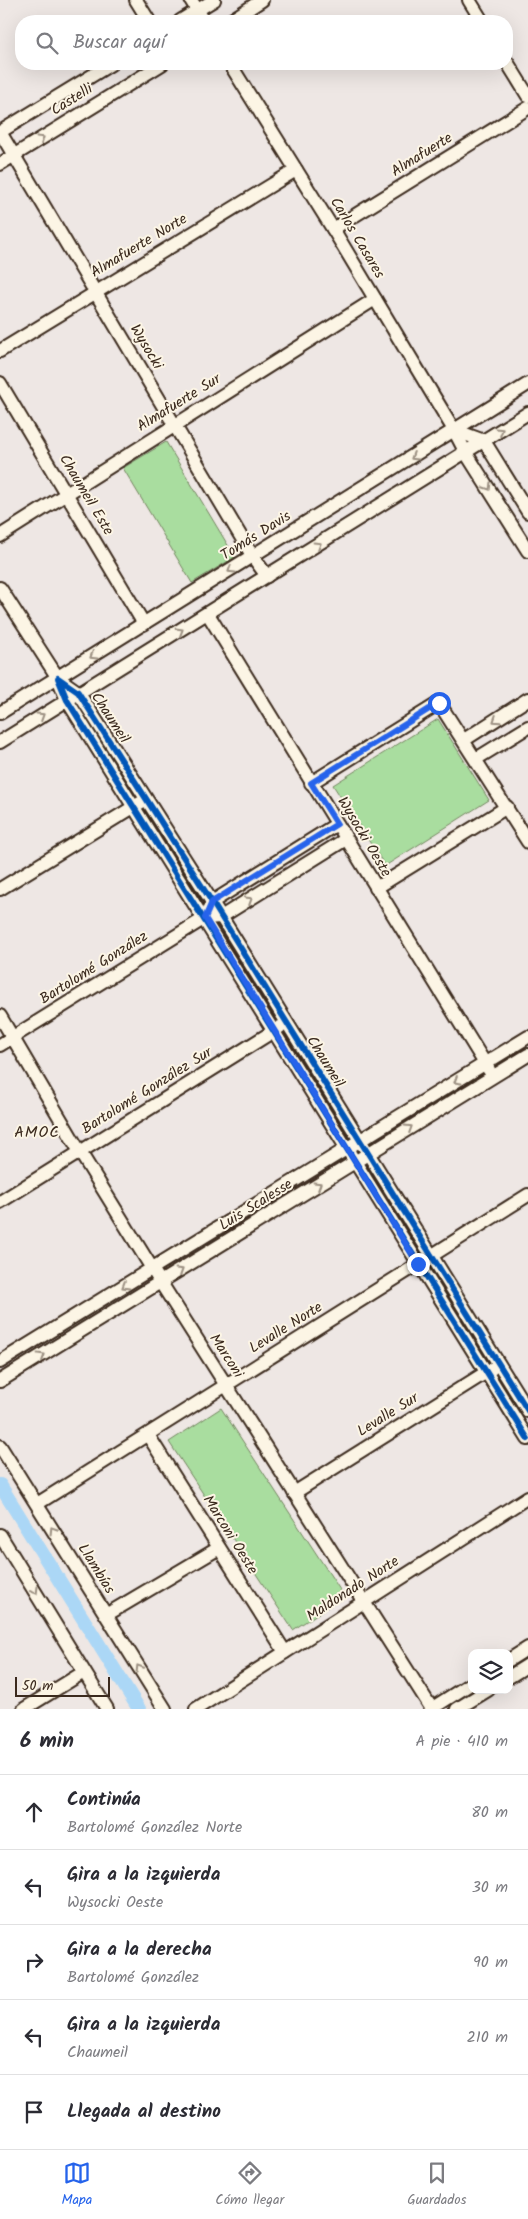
<!DOCTYPE html>
<html lang="es">
<head>
<meta charset="utf-8">
<style>
	:root { --surface:#fff; --page:#f2f2f3; --text:#2b2b33; --muted:#7c7c81; --line:#e1e1e2; --accent:#2563eb }
	body { margin:0; font-family:Kalam,sans-serif; background:var(--page); color:var(--text) }
	.controls { position:absolute; right:15px; bottom:15px; display:grid; overflow:hidden; border-radius:10px; box-shadow:0 5px 20px #0002 }
	.controls button { width:45px; height:45px; display:grid; place-items:center; padding:0; border:0; border-bottom:1px solid var(--line); background:var(--surface); color:var(--text); font:25px sans-serif }
	.scale { position:absolute; left:15px; bottom:12px; width:95px; box-sizing:border-box; padding-left:5px; border:2px solid #3b2a1e; border-top:0; font-size:14px; line-height:18px; white-space:nowrap; color:#3b2a1e; -webkit-text-stroke:4px #fcf5e5; paint-order:stroke }
	.stop { position:absolute; width:15px; height:15px; margin:-11px; border:4px solid #2563eb; border-radius:50%; background:#fff }
	.stop.end { background:#2563eb; border-color:#fff; box-shadow:0 1px 5px #0008 }
	.list { margin:0; padding:0; list-style:none }
	h2 { display:flex; justify-content:space-between; align-items:center; height:65px; margin:0; padding:0 20px; font-size:21px }
	h2 small { font-size:16px; font-weight:400; color:var(--muted) }
	.list li { display:grid; grid-template-columns:32px 1fr auto; gap:15px; align-items:center; box-sizing:border-box; height:75px; padding:0 20px; border-top:1px solid var(--line) }
	.list b { display:block; font-size:19px; white-space:nowrap }
	.list p { margin:0; font-size:16px; white-space:nowrap; color:var(--muted) }
	.list em { font-size:16px; font-style:normal; color:var(--muted) }
	.icon { flex:none; width:28px; height:28px; fill:none; stroke:currentColor; stroke-width:2; stroke-linecap:round; stroke-linejoin:round }
	.map { position:relative; flex:none; width:528px; height:1709px; overflow:hidden }
	.search { position:absolute; background:var(--surface); box-shadow:0 5px 20px #0002; left:15px; right:15px; top:15px; height:55px; display:flex; align-items:center; gap:12px; box-sizing:border-box; padding:0 18px; border-radius:20px; color:var(--muted); font-size:19px }
	.sheet { height:440px; background:var(--surface) }
	nav { display:flex; justify-content:space-around; align-items:center; box-sizing:border-box; height:70px; border-top:1px solid var(--line); background:var(--surface); font-size:14px; color:var(--muted) }
	nav a { display:grid; justify-items:center; gap:2px }
	nav .on { color:var(--accent) }
	.map>svg:first-child { display:block }
</style>
</head>
<body>
<div class="map">
<svg width="528" height="1709" viewBox="0 0 528 1709">
	<rect width="100%" height="100%" fill="#eee7e4"/>
	<filter id="ink" filterUnits="userSpaceOnUse"><feTurbulence type="fractalNoise" baseFrequency=".02" numOctaves="2"/><feDisplacementMap in="SourceGraphic" scale="10" xChannelSelector="R" yChannelSelector="G"/><feConvolveMatrix kernelMatrix="1 2 1 2 8 2 1 2 1" color-interpolation-filters="sRGB"/></filter>
	<g filter="url(#ink)">
		<g fill="#a9dd9f" stroke="#72845e">
			<path d="M166 442 235 557 192 583 123 468Z"/>
			<path d="M438 719 489 800 385 866 333 785Z"/>
			<path d="M221 1408 344 1596 293 1630 169 1442Z"/>
		</g>
		<g fill="none" stroke-linecap="round" stroke-linejoin="round">
			<path stroke="#abd7f6" stroke-width="14" d="M0 1485 139 1709"/>
			<defs>
				<g id="street">
					<path d="M136 0 149 21"/>
					<path d="M191 0 204 21"/>
					<path d="M469 0 482 21"/>
					<path d="M180 21 214 0"/>
					<path d="M230 21 262 0"/>
					<path d="M507 62 528 96"/>
					<path d="M230 64 333 229 454 430 466 453 528 551"/>
					<path d="M0 132 253 557 267 576"/>
					<path d="M0 132 111 64"/>
					<path d="M0 164 162 64"/>
					<path d="M333 229 528 108"/>
					<path d="M0 351 296 170"/>
					<path d="M0 383 144 624"/>
					<path d="M454 430 484 441 528 512"/>
					<path d="M0 536 375 299"/>
					<path d="M0 588 58 678"/>
					<path d="M208 614 489 1070"/>
					<path d="M0 713 528 384"/>
					<path d="M464 740 528 699"/>
					<path d="M0 742 528 413"/>
					<path d="M476 759 528 727"/>
					<path d="M311 783 439 703 528 842"/>
					<path d="M376 888 507 807"/>
					<path d="M0 889 140 803"/>
					<path d="M209 909 212 902 337 824"/>
					<path d="M0 1016 80 1152 161 1283 432 1709"/>
					<path d="M0 1045 205 918 221 917 346 839"/>
					<path d="M0 1202 280 1027"/>
					<path d="M0 1362 528 1037"/>
					<path d="M0 1381 528 1055"/>
					<path d="M528 1411 212 902 78 692 58 678 67 700 528 1439"/>
					<path d="M148 1435 285 1652"/>
					<path d="M0 1446 165 1709"/>
					<path d="M294 1493 493 1368"/>
					<path d="M37 1504 528 1195"/>
					<path d="M0 1535 107 1709"/>
					<path d="M106 1615 219 1548"/>
					<path d="M509 1660 528 1648"/>
					<path d="M509 1677 528 1665"/>
					<path d="M24 1709 84 1672"/>
					<path d="M196 1709 528 1497"/>
					<path d="M431 1709 472 1683"/>
					<path d="M457 1709 488 1690"/>
				</g>
			</defs>
			<use href="#street" stroke="#3b2a1e" stroke-width="16"/>
			<use href="#street" stroke="#fcf5e5" stroke-width="12"/>
			<defs>
				<path id="cycleway" d="M528 1411 212 902 78 692 58 678 67 700 528 1439"/>
			</defs>
			<use href="#cycleway" stroke="#fcf5e5" stroke-width="9"/>
			<use href="#cycleway" stroke="#0057b8" stroke-width="6"/>
		</g>
		<defs><path id="oneway-chevron" d="M-2-3.5L2.5 0L-2 3.5" fill="none" stroke-width="1.6" stroke-linecap="round" stroke-linejoin="round" transform="scale(1.25)"/></defs>
		<g stroke="#9c9082">
			<use href="#oneway-chevron" transform="translate(41 139) rotate(-32)"/>
			<use href="#oneway-chevron" transform="translate(500 431) rotate(-32)"/>
			<use href="#oneway-chevron" transform="translate(414 457) rotate(148)"/>
			<use href="#oneway-chevron" transform="translate(488 487) rotate(58)"/>
			<use href="#oneway-chevron" transform="translate(318 545) rotate(-32)"/>
			<use href="#oneway-chevron" transform="translate(231 570) rotate(148)"/>
			<use href="#oneway-chevron" transform="translate(180 631) rotate(-31)"/>
			<use href="#oneway-chevron" transform="translate(93 656) rotate(148)"/>
			<use href="#oneway-chevron" transform="translate(41 716) rotate(-32)"/>
			<use href="#oneway-chevron" transform="translate(496 720) rotate(147)"/>
			<use href="#oneway-chevron" transform="translate(249 900) rotate(-32)"/>
			<use href="#oneway-chevron" transform="translate(457 1081) rotate(149)"/>
			<use href="#oneway-chevron" transform="translate(409 1128) rotate(-32)"/>
			<use href="#oneway-chevron" transform="translate(318 1185) rotate(-32)"/>
			<use href="#oneway-chevron" transform="translate(180 1271) rotate(-32)"/>
			<use href="#oneway-chevron" transform="translate(125 1286) rotate(149)"/>
			<use href="#oneway-chevron" transform="translate(42 1356) rotate(-31)"/>
			<use href="#oneway-chevron" transform="translate(53 1530) rotate(-122)"/>
			<use href="#oneway-chevron" transform="translate(35 1591) rotate(59)"/>
			<use href="#oneway-chevron" transform="translate(139 1668) rotate(-122)"/>
		</g>
	</g>
	<g fill="none" stroke-linecap="round" stroke-linejoin="round" filter="url(#ink)">
		<path stroke="#2563eb" stroke-width="6" d="M418 1264 205 918 212 902 337 824 311 783 439 703"/>
	</g>
	<g text-anchor="middle" dominant-baseline="central" stroke-width="4" stroke-linejoin="round" paint-order="stroke">
		<g font-size="15" fill="#3b2a1e" stroke="#fcf5e5">
			<text transform="translate(72 100) rotate(-32)">Castelli</text>
			<text transform="translate(422 155) rotate(-32)">Almafuerte</text>
			<text transform="translate(357 238) rotate(59)">Carlos Casares</text>
			<text transform="translate(139 246) rotate(-31)">Almafuerte Norte</text>
			<text transform="translate(146 347) rotate(59)">Wysocki</text>
			<text transform="translate(179 403) rotate(-32)">Almafuerte Sur</text>
			<text transform="translate(86 495) rotate(59)">Chaumeil Este</text>
			<text transform="translate(256 536) rotate(-32)">Tomás Davis</text>
			<text transform="translate(110 718) rotate(57)">Chaumeil</text>
			<text transform="translate(364 837) rotate(59)">Wysocki Oeste</text>
			<text transform="translate(94 968) rotate(-32)">Bartolomé González</text>
			<text transform="translate(325 1062) rotate(58)">Chaumeil</text>
			<text transform="translate(147 1091) rotate(-32)">Bartolomé González Sur</text>
			<text transform="translate(256 1205) rotate(-32)">Luis Scalesse</text>
			<text transform="translate(286 1328) rotate(-32)">Levalle Norte</text>
			<text transform="translate(226 1356) rotate(57)">Marconi</text>
			<text transform="translate(388 1415) rotate(-32)">Levalle Sur</text>
			<text transform="translate(230 1535) rotate(58)">Marconi Oeste</text>
			<text transform="translate(96 1569) rotate(58)">Llambías</text>
			<text transform="translate(353 1589) rotate(-33)">Maldonado Norte</text>
		</g>
		<g font-size="16" letter-spacing="1" fill="#3b2a1e" stroke="#fcf5e5">
			<text x="37" y="1132">AMOC</text>
		</g>
	</g>
</svg>
<div class="controls">
<button><svg class="icon" aria-label="layers" viewBox="0 0 24 24"><path d="M12 4l9 5-9 5-9-5zM3 14l9 5 9-5"/></svg></button>
</div>
<div class="scale">50 m</div>
<div class="stop" style="left:439px;top:703px"></div>
<div class="stop end" style="left:418px;top:1264px"></div>
<div class="search"><svg class="icon" aria-label="search" viewBox="0 0 24 24"><circle cx="10" cy="10" r="6"/><path d="M15 15l6 6"/></svg>Buscar aquí</div>
</div>
<section class="sheet">
<h2>6 min<small>A pie · 410 m</small></h2>
<ul class="list">
<li><svg class="icon" aria-label="ahead" viewBox="0 0 24 24"><path d="M12 20V5M6 11l6-6 6 6"/></svg><div><b>Continúa</b><p>Bartolomé González Norte</p></div><em>80 m</em></li>
<li><svg class="icon" aria-label="left" viewBox="0 0 24 24"><path d="M17 20v-9H6M10 6l-5 5 5 5"/></svg><div><b>Gira a la izquierda</b><p>Wysocki Oeste</p></div><em>30 m</em></li>
<li><svg class="icon" aria-label="right" viewBox="0 0 24 24"><path d="M7 20v-9h11M14 6l5 5-5 5"/></svg><div><b>Gira a la derecha</b><p>Bartolomé González</p></div><em>90 m</em></li>
<li><svg class="icon" aria-label="left" viewBox="0 0 24 24"><path d="M17 20v-9H6M10 6l-5 5 5 5"/></svg><div><b>Gira a la izquierda</b><p>Chaumeil</p></div><em>210 m</em></li>
<li><svg class="icon" aria-label="arrive" viewBox="0 0 24 24"><path d="M6 21V4h12l-3 4 3 4H6"/></svg><div><b>Llegada al destino</b></div></li>
</ul>
</section>
<nav>
<a class="on"><svg class="icon" aria-label="map" viewBox="0 0 24 24"><path d="M3 6l6-2 6 2 6-2v14l-6 2-6-2-6 2zM9 4v14M15 6v14"/></svg>Mapa</a>
<a><svg class="icon" aria-label="directions" viewBox="0 0 24 24"><path d="M12 3l9 9-9 9-9-9zM9 14v-3h6M13 9l2 2-2 2"/></svg>Cómo llegar</a>
<a><svg class="icon" aria-label="saved" viewBox="0 0 24 24"><path d="M7 4h10v16l-5-4-5 4z"/></svg>Guardados</a>
</nav>
</body>
</html>
